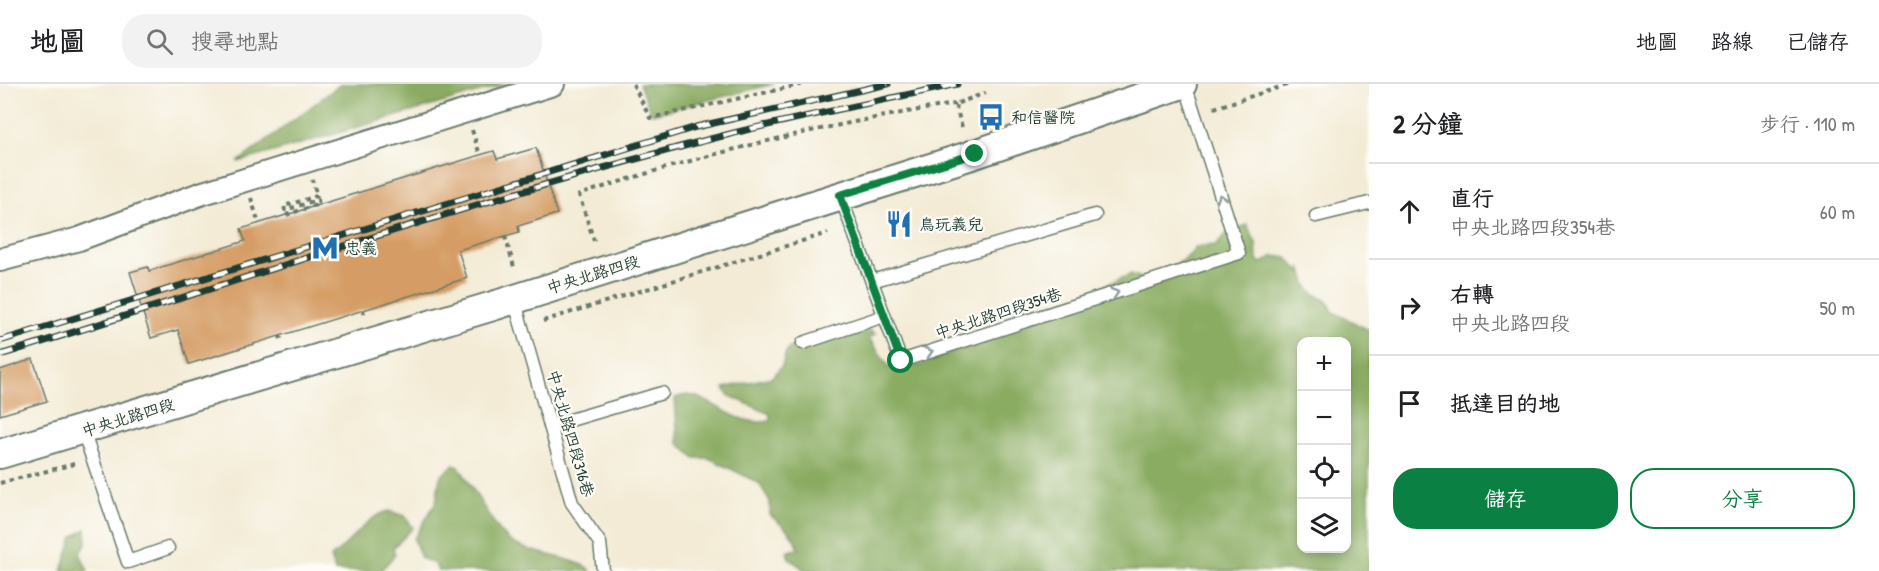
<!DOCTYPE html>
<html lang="zh-TW">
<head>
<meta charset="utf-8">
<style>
	:root { --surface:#fff; --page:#f2f2f2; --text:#202124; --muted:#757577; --line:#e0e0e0; --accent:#0b8043 }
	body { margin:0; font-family:"Patrick Hand","LXGW WenKai TC",sans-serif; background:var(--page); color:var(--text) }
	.controls { position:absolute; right:18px; bottom:18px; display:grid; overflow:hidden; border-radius:12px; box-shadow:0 3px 9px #0003 }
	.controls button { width:54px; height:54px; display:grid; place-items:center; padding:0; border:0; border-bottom:2px solid var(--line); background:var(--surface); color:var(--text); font:30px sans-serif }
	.stop { position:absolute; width:18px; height:18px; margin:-14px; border:4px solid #0b8043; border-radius:50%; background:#fff }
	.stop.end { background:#0b8043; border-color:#fff; box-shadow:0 2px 6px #0008 }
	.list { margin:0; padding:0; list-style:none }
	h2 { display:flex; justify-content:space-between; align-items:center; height:78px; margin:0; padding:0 24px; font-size:26px }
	h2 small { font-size:20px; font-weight:400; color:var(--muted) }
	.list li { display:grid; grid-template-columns:39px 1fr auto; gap:18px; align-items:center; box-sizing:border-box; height:96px; padding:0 24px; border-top:2px solid var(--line) }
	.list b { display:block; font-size:22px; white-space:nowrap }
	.list p { margin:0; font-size:20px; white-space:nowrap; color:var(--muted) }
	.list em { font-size:20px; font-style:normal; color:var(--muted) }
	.actions { display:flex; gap:12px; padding:18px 24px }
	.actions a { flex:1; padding:14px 0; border:2px solid var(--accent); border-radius:24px; text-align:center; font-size:21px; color:var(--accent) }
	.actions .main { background:var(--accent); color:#fff }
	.icon { flex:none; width:33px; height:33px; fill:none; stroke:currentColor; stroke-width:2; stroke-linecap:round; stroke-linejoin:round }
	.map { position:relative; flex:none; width:1369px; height:487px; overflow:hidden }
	header { display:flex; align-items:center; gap:36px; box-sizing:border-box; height:84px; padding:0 30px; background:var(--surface); border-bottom:2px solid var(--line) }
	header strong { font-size:28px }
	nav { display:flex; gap:33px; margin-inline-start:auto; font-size:21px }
	.search { width:420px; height:54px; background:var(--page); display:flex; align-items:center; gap:15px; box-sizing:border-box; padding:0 21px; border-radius:24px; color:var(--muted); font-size:22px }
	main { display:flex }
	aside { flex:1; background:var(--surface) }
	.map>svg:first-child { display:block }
</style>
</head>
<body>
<header>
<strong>地圖</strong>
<div class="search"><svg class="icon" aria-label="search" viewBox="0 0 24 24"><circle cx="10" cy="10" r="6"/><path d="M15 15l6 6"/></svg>搜尋地點</div>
<nav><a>地圖</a><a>路線</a><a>已儲存</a></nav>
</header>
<main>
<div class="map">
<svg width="1369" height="487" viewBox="0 0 1369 487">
	<rect width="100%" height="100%" fill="#fdfcf7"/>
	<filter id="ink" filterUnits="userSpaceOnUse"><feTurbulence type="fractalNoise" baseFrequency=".0167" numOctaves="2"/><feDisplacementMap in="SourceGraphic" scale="12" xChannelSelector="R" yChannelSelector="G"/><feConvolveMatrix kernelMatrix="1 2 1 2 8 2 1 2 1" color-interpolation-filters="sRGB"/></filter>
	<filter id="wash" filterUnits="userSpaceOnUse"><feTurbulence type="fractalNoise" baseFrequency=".008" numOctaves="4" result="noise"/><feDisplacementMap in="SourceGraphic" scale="24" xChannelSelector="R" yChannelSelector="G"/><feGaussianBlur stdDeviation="1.35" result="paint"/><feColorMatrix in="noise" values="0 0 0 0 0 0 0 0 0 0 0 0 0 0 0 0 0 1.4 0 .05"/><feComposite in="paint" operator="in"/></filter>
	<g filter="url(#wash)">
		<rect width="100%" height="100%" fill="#f3ebd5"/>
		<g fill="#8aac62" stroke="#54744b" stroke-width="1.5" fill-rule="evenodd">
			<path d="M341 0H507L238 78Z"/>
			<path d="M639 0H774L652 30Z"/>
			<path d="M1247 141 1256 159 1257 177 1263 179 1274 172 1287 174 1300 188 1301 184C1305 191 1304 199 1310 206 1321 217 1326 211 1333 228L1369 246V487H806L789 474 787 467 799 465C793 448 783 442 770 431V417L759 399 709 374H695L678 359 675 314C704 300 728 345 770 337V330L728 311 724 304 772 293 782 282 786 268 796 259 838 249 852 253 871 246 875 250 869 254 889 283 925 280 1131 190 1144 195C1163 185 1184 182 1196 163L1217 161 1227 149ZM1302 258H1346V464H1302Z"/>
			<path d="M453 381 459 383C472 401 496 450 513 459 534 472 578 473 591 487H438L435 480 421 474 414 455 436 418 440 393Z"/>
			<path d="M389 427 405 432 413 444 393 464 395 471 380 487H335L331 473C351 459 367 432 389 427Z"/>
			<path d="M86 445 87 458 80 469 88 487H62L73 453Z"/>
		</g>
		<g id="blocks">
			<g fill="#d59d65">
				<path d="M536 64 557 130 518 142 519 148 458 166 467 194 189 280 178 246 151 254 130 188 148 183 149 187 245 157 241 145 480 71 494 67 497 75Z"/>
				<path d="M33 275 47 317 0 331V286Z"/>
			</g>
		</g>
	</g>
	<g filter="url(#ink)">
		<use href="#blocks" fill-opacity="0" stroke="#697a6c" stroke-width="1.5"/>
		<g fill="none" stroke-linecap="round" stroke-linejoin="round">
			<defs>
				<g id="service">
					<path d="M840 111 901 277 1239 169 1185 0"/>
					<path d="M1316 132 1369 119"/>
					<path d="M872 197 1095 131"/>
					<path d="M514 215 572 419 600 459 603 487"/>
					<path d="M803 259 884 232"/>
					<path d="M550 342 662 309"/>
					<path d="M83 347 128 478 168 464"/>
				</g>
				<path id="minor" d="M0 176 79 155 200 110 553 0"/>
				<path id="tertiary" d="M0 370 493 222 975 70 1182 0"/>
			</defs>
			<use href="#service" stroke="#697a6c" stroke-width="15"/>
			<use href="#minor" stroke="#697a6c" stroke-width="26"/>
			<use href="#tertiary" stroke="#697a6c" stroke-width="32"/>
			<g stroke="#697a6c" stroke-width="4" stroke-dasharray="4.5 4.5" stroke-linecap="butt">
				<path d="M633 0 650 34 804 0"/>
				<path d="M1214 24 1290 0"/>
				<path d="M962 43 955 20 986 9"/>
				<path d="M472 46 480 71"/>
				<path d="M251 114 259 140"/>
				<path d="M286 131 319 120 318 116 285 126 284 122 317 112 312 96"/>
				<path d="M505 152 514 183"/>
				<path d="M594 157 579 111C701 70 828 40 955 20"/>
				<path d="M363 226 364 230"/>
				<path d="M543 237 828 149"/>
				<path d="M280 252 281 255"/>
				<path d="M0 399 78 379"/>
			</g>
			<use href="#service" stroke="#fff" stroke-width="12"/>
			<use href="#minor" stroke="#fff" stroke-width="22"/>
			<use href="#tertiary" stroke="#fff" stroke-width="28"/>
			<defs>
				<g id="rail">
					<path d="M0 257 696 43 888 0"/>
					<path d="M0 271C247 195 491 110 742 47 813 30 885 16 957 0"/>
				</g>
			</defs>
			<use href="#rail" stroke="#1f3d34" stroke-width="7"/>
			<use href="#rail" stroke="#fdfcf7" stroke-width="4.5" stroke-dasharray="14" stroke-linecap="butt"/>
		</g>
		<defs><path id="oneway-chevron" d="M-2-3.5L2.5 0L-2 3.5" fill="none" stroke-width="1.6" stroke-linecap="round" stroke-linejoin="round" transform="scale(1.5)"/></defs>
		<g stroke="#8f9e9a">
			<use href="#oneway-chevron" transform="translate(1221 114) rotate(-108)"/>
			<use href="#oneway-chevron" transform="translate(1115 209) rotate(-18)"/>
			<use href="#oneway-chevron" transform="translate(929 268) rotate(-18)"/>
		</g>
	</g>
	<g fill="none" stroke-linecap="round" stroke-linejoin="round" filter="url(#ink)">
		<path stroke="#0b8043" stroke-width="8" d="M901 277 840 111 975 70"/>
	</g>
	<defs>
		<symbol id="bus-bare" viewBox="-9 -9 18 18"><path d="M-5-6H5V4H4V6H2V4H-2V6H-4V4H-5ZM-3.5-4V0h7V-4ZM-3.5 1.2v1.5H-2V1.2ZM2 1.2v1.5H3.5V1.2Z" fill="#1f6fb2" stroke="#fdfcf7" stroke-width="2.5" paint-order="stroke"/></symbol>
		<symbol id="restaurant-bare" viewBox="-9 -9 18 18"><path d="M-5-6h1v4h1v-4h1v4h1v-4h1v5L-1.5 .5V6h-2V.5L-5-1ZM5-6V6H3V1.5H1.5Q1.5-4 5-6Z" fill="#1f6fb2" stroke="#fdfcf7" stroke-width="2.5" paint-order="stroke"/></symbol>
		<symbol id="metro-bare" viewBox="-9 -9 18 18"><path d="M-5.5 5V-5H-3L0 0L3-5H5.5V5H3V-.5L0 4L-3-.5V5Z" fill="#1f6fb2" stroke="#fdfcf7" stroke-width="2.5" paint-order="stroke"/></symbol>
	</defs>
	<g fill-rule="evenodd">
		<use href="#bus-bare" x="972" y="14" width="38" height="38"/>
		<use href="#restaurant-bare" x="880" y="121" width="38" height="38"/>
		<use href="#metro-bare" x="306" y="145" width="38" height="38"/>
	</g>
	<g text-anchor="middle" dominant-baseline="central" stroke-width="4.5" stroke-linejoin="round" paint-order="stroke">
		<g font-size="16" fill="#1f3d34" stroke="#fdfcf7" text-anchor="start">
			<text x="1011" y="33">和信醫院</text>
			<text x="919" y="140">鳥玩義兒</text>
			<text x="345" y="164">忠義</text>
		</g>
		<g font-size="16" fill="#1f3d34" stroke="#fdfcf7">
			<text transform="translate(593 190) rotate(-17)">中央北路四段</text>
			<text transform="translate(998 229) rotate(-18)">中央北路四段354巷</text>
			<text transform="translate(128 333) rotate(-17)">中央北路四段</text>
			<text transform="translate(571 349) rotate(74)">中央北路四段316巷</text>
		</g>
	</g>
</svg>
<div class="controls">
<button>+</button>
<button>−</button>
<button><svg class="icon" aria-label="locate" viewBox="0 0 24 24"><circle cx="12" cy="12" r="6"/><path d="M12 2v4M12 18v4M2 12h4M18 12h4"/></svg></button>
<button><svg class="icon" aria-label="layers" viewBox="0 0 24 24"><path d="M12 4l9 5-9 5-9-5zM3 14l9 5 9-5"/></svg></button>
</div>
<div class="stop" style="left:901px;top:277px"></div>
<div class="stop end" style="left:975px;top:70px"></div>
</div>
<aside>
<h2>2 分鐘<small>步行 · 110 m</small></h2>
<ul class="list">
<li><svg class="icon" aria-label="ahead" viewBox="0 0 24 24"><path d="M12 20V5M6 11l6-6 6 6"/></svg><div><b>直行</b><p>中央北路四段354巷</p></div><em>60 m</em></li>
<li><svg class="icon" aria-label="right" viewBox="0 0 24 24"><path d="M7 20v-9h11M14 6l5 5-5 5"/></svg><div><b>右轉</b><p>中央北路四段</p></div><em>50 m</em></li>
<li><svg class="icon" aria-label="arrive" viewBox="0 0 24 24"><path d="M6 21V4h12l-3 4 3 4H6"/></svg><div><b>抵達目的地</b></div></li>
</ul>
<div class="actions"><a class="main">儲存</a><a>分享</a></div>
</aside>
</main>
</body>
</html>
